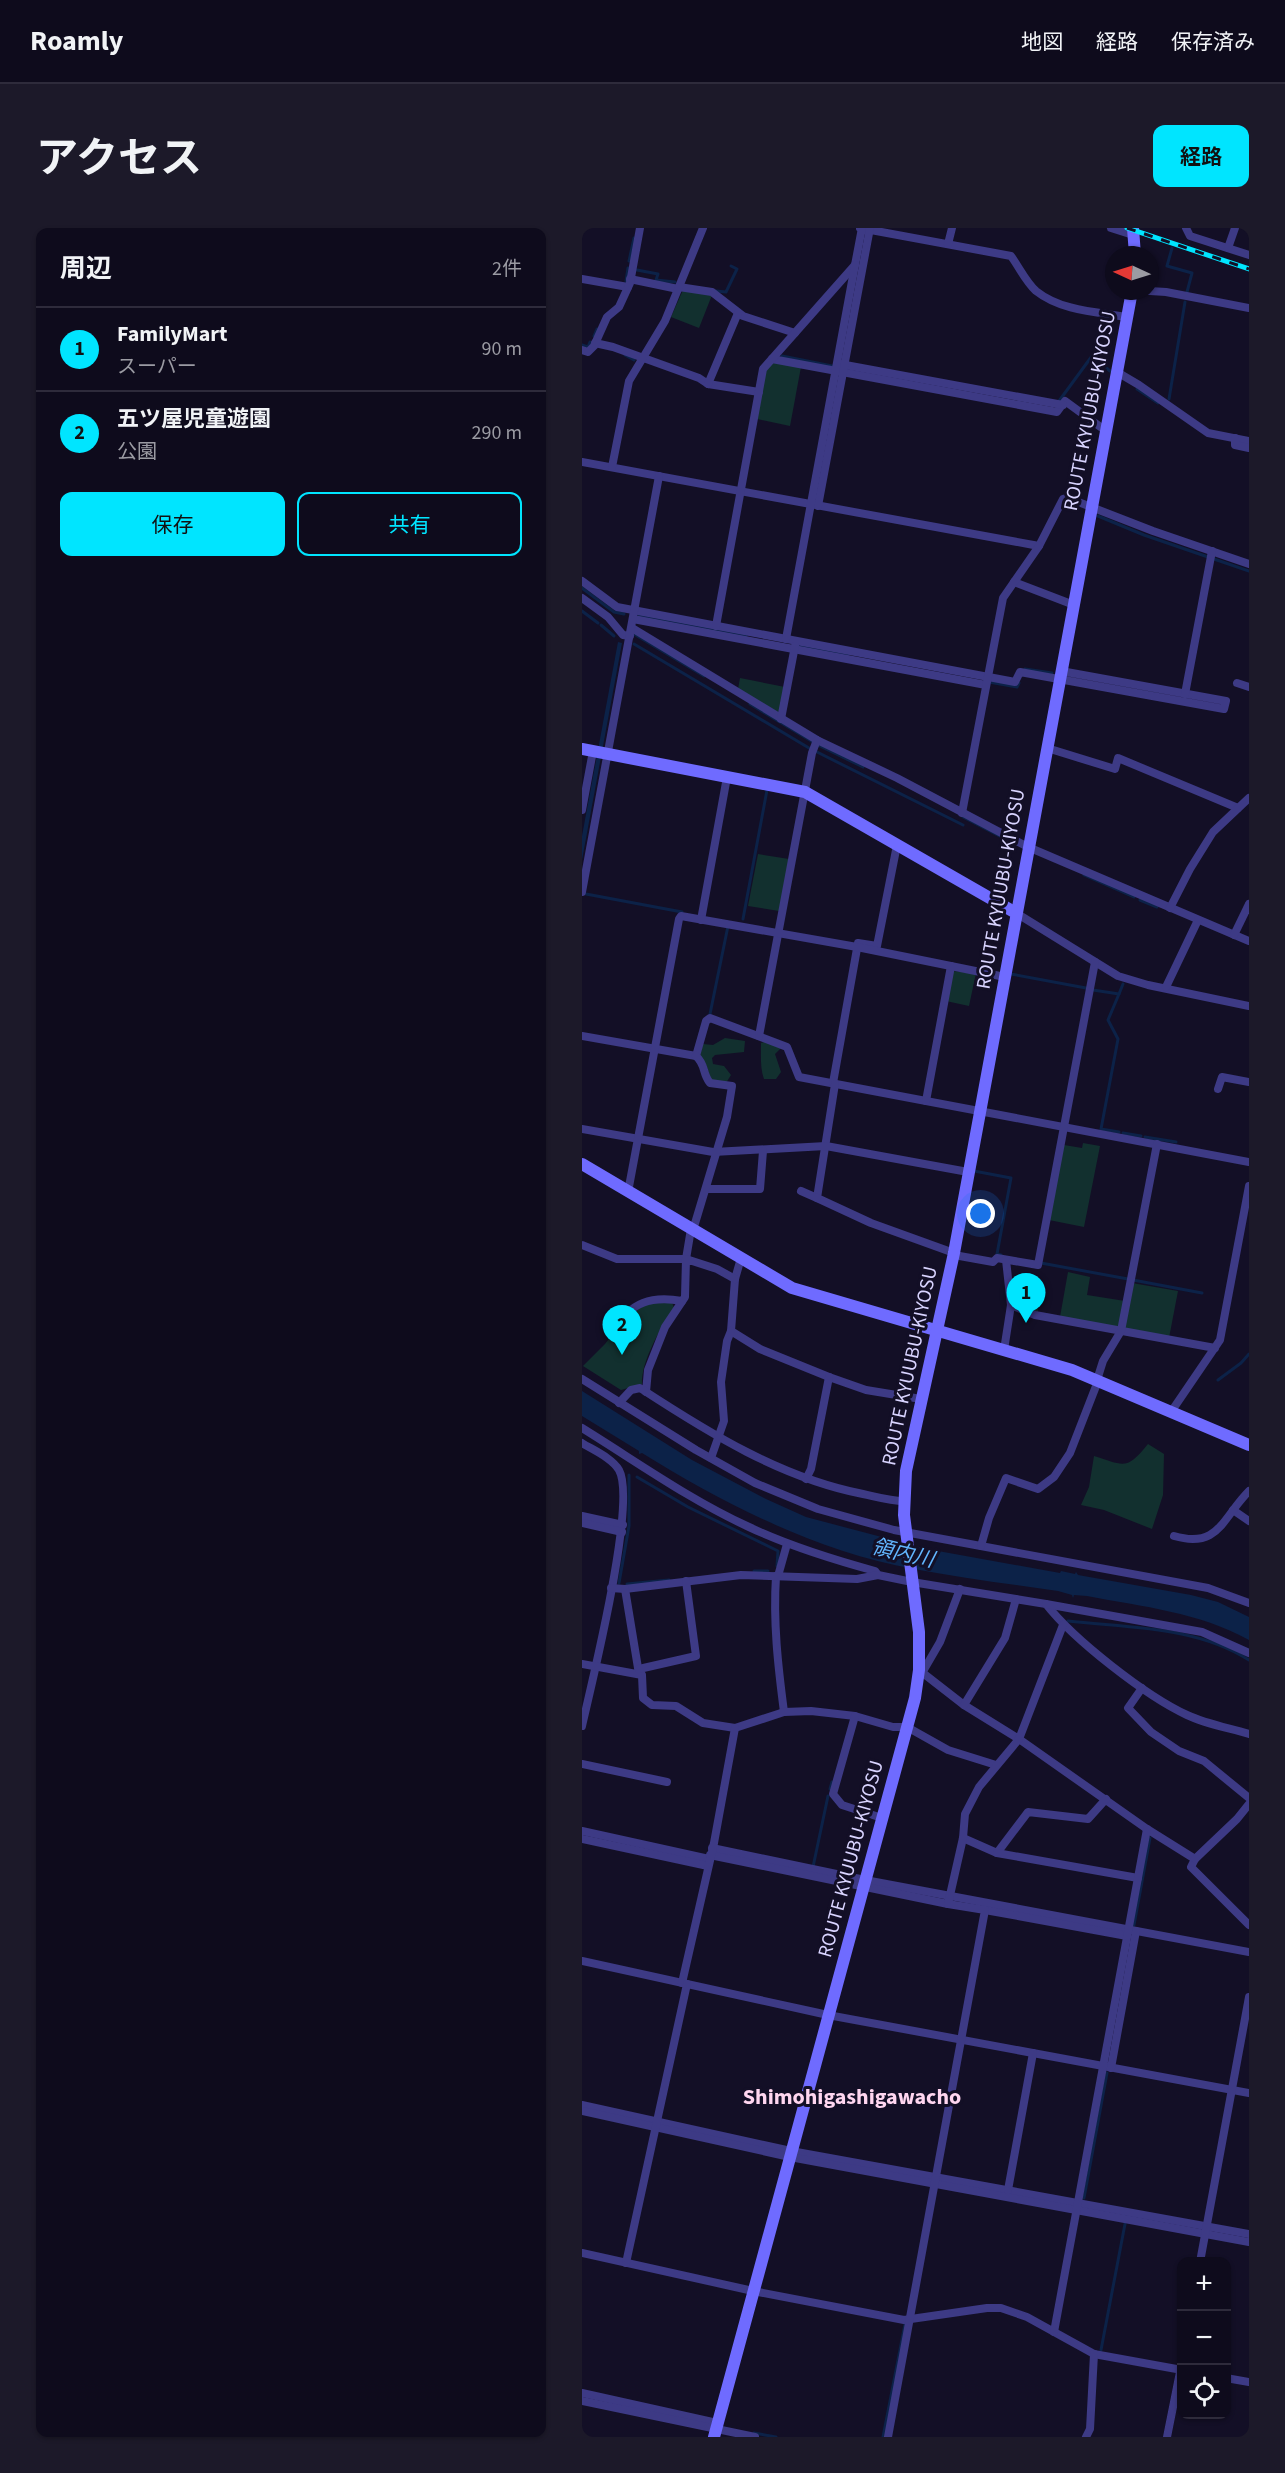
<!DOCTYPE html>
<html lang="ja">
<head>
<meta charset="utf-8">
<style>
	:root { --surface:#0e0b1c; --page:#1c1929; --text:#f1f3f6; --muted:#9b9ba3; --line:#2e2b3b; --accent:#00e5ff }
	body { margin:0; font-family:"Source Sans 3","Noto Sans JP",sans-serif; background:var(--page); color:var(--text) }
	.controls { position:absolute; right:18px; bottom:18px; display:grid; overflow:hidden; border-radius:12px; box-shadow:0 2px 4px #0004 }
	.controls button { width:54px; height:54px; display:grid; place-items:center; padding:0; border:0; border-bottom:2px solid var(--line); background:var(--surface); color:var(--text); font:30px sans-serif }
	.compass { position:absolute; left:523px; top:18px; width:54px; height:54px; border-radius:50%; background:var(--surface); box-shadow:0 2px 4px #0004; rotate:274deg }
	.you { position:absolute; left:399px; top:986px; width:21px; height:21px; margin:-15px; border:4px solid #fff; border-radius:50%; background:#1a73e8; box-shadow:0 0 0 9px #1a73e833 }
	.badge { display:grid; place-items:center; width:39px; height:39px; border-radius:50%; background:var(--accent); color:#111; font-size:20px; font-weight:700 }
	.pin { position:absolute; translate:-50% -50px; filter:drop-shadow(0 2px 3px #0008) }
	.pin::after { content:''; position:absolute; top:32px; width:21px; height:18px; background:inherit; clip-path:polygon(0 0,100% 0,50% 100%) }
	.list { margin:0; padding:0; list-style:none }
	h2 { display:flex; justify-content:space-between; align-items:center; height:78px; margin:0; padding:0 24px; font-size:26px }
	h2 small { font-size:20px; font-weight:400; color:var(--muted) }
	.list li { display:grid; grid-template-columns:39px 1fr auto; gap:18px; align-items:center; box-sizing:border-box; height:84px; padding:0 24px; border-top:2px solid var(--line) }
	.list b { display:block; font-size:22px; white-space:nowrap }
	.list p { margin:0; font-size:20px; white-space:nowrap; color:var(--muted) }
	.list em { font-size:20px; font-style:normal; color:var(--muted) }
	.actions { display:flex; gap:12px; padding:18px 24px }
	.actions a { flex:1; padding:14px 0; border:2px solid var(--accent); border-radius:12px; text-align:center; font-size:21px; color:var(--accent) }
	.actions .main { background:var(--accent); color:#111 }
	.icon { flex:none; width:33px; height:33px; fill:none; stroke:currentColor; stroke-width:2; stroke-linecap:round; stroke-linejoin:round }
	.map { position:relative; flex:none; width:667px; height:2209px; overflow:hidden; border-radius:12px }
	header { display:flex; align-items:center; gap:36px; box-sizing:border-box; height:84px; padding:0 30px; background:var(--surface); border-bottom:2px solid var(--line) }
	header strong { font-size:28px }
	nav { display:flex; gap:33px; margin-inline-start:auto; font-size:21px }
	.intro { display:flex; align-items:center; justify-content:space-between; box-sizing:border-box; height:144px; padding:0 36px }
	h1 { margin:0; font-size:42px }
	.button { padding:15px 27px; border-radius:12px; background:var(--accent); color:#111; font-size:21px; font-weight:700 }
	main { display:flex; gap:36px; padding:0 36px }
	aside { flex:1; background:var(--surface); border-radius:12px; box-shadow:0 2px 4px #0004 }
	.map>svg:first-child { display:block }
</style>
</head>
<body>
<header>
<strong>Roamly</strong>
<nav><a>地図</a><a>経路</a><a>保存済み</a></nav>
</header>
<div class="intro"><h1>アクセス</h1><a class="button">経路</a></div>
<main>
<aside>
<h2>周辺<small>2件</small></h2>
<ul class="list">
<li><span class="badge">1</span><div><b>FamilyMart</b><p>スーパー</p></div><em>90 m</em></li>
<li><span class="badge">2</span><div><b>五ツ屋児童遊園</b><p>公園</p></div><em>290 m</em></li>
</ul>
<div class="actions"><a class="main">保存</a><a>共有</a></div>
</aside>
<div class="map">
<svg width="667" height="2209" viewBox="0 0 667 2209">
	<rect width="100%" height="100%" fill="#130f26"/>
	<g fill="#12302f">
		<path d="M101 62 130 67 117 100 89 89Z"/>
		<path d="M191 134 219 139 208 198 175 191 184 142Z"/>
		<path d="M158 450 203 459 198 486 156 461Z"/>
		<path d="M176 626 207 631 197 683 166 678Z"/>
		<path d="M369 743 394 745 387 778 364 773Z"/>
		<path d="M143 810 163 813 162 824 133 827 130 830 131 836 142 838 149 847 144 855 130 854C126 845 125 834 118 828L121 816 131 817Z"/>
		<path d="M182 814 200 819 193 826 199 844 194 851H182C178 840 179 828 179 815Z"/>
		<path d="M501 915 518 918 502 999 467 992 482 917 500 920Z"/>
		<path d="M486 1044 508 1049 505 1067 543 1073 536 1099 478 1089Z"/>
		<path d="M550 1055 596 1063 587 1110 542 1102Z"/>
		<path d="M428 1058 457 1066 456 1085 430 1075Z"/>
		<path d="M90 1074 92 1080C79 1099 59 1133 60 1156L39 1162 1 1138 23 1116 40 1094 63 1076Z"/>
		<path d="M566 1216 582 1226 581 1267 570 1301 522 1282 499 1277 507 1259 512 1228C543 1238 545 1242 566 1216Z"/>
	</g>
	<g fill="#0c2248">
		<path d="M36 414 40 415 0 632V608Z"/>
		<path d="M0 1163 110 1232 184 1271 224 1289 345 1321 478 1345 479 1343 493 1346 494 1344 496 1347 609 1367 636 1374 667 1389V1412C616 1384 562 1379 505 1368L492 1367 491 1370 490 1367 476 1363C428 1356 379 1350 332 1341 234 1323 144 1277 60 1225L57 1226V1223L0 1188Z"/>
	</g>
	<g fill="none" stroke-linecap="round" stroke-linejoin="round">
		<g stroke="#0c2248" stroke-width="3">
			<path d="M590 20 585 38 610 45 605 64"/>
			<path d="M47 33 52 10"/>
			<path d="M55 42 76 46 74 52 93 54"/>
			<path d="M44 53 46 40"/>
			<path d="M134 63 144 64 155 41 149 38"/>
			<path d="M12 108 15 101"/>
			<path d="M0 117 6 119 8 114"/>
			<path d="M43 127 52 132"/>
			<path d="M200 128 250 138"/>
			<path d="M555 161 576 175"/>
			<path d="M587 171 603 74"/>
			<path d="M477 173 510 128 528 143"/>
			<path d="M516 288 562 307 626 329"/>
			<path d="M632 331 667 343"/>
			<path d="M0 360 32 384 42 386"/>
			<path d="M0 383 16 395"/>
			<path d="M57 388 164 408"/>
			<path d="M19 397 32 408"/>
			<path d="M52 406 122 448"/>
			<path d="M52 416 227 520"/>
			<path d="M215 417 266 427"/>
			<path d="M443 441 470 445"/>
			<path d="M407 454 435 459 437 455"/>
			<path d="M168 476 231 514"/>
			<path d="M236 517 281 539"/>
			<path d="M235 524 381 597"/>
			<path d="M381 589 431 615"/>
			<path d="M502 647 552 669"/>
			<path d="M4 666 100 684"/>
			<path d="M558 672 575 679"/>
			<path d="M161 691 185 562"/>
			<path d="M429 746 504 760"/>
			<path d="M511 762 537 766 526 792 536 811 519 901 537 904"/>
			<path d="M537 766 541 756"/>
			<path d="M128 786 146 698"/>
			<path d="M541 905 559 908"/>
			<path d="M563 909 594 914"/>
			<path d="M392 943 429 950 415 1026 419 1027"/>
			<path d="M459 1035 546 1051"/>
			<path d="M551 1052 620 1065"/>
			<path d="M636 1152 659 1135 667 1126"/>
			<path d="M55 1249 106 1279 196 1323 195 1338"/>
			<path d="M172 1343H186"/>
			<path d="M37 1355 47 1298V1247"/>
			<path d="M45 1356 87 1352"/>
			<path d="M486 1393C547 1400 614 1398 667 1432"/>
			<path d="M248 1561 250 1554"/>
			<path d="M231 1639 246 1568"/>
			<path d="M552 1697 568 1610"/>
			<path d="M502 1970 525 1845"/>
			<path d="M519 2122 543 1996"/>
			<path d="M172 2205 194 2209"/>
			<path d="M301 2209 323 2096"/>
		</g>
		<g stroke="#3d3a85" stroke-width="8">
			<path d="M278 0 429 28C437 39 444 54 454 63 479 83 515 84 545 89"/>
			<path d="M529 0 551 7"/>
			<path d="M604 0 608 8 667 27"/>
			<path d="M366 16 370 0"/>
			<path d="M646 20 653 0"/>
			<path d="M0 51 46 59"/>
			<path d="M48 51 96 61"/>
			<path d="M97 59 130 64 161 88 213 105"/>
			<path d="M568 63 584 64 667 80"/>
			<path d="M13 115 31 119 117 150 126 156 177 164"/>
			<path d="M0 122 6 124 12 118 25 89 37 79 48 55 58 0"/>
			<path d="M190 131 475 184 483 173 524 203"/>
			<path d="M258 136 481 177"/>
			<path d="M535 144 557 157 626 205 667 213"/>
			<path d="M126 156 156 85"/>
			<path d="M653 210V217L667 220"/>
			<path d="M0 234 457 318 481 271 486 270 571 303 667 336"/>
			<path d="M30 239 47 153 83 93 121 0"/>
			<path d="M236 278 288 0"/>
			<path d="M0 353 35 379 433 454 438 444 642 481 644 473 479 443"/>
			<path d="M432 354 492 377"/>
			<path d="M0 370 26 389 41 407 48 408"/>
			<path d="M51 391 404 457"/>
			<path d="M134 398 181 141 273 37 280 0"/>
			<path d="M50 400 235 512 315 550 446 619 667 713"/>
			<path d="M204 411 273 37"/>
			<path d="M655 455 667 459"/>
			<path d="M603 466 630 323"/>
			<path d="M199 491 213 418"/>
			<path d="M465 520 533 541 536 530 656 580"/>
			<path d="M0 582 11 523"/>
			<path d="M380 585 421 370 457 318"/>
			<path d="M0 664 77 248"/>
			<path d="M588 680 608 641 631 604 667 570"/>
			<path d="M434 685 536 748 566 757 667 778"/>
			<path d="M119 692 145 549"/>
			<path d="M652 707 667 676"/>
			<path d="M584 759 616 692"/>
			<path d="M0 808 114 828 124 793 128 790 205 819 217 849 667 934"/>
			<path d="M177 808 230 525 235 512"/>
			<path d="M251 855 276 715 295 718 315 617"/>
			<path d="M253 856 235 970 289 995 372 1025"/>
			<path d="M636 861 640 849 667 854"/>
			<path d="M344 873 369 738"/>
			<path d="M0 901 131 924 244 918 386 944"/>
			<path d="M125 961H178L181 923"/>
			<path d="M219 963 235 970"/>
			<path d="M46 964 97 691 99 688 275 719 423 749"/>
			<path d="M111 1002 145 889 150 858 128 855C120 845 124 837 114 828"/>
			<path d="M0 1017 35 1031H104L109 1001"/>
			<path d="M372 1027 411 1034 415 1030 456 1037 513 734"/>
			<path d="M159 1030 153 1051 149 1103 178 1121 247 1149 284 1162 339 1171"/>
			<path d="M429 1077 453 1087 633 1120"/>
			<path d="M34 1103C47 1073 71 1068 100 1073"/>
			<path d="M422 1122 429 1077 424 1032"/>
			<path d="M0 1151 114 1222 173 1255 236 1281 312 1302 626 1360 667 1375"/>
			<path d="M515 1152 521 1133 539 1103 575 916"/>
			<path d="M64 1164 66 1142 83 1099 103 1069 104 1031 135 1041 153 1051"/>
			<path d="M37 1175 49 1162 58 1160C127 1205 199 1250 281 1266 295 1269 308 1273 322 1273"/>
			<path d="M589 1184 638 1112 667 958"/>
			<path d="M0 1200C55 1234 108 1272 167 1299 207 1318 249 1331 293 1343L296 1347 330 1354 464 1376C492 1412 564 1468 605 1487 624 1496 647 1500 667 1506"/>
			<path d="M0 1215C11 1222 30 1230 37 1242 55 1274 10 1454 0 1498"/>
			<path d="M129 1230 142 1193 139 1154 145 1113 149 1103"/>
			<path d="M224 1251 229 1241 247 1149"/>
			<path d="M651 1282 667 1293"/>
			<path d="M0 1288 41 1297"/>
			<path d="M0 1295 40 1304"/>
			<path d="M592 1308C637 1321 640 1290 667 1263"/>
			<path d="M399 1318 407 1290 424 1250 456 1261 472 1249 488 1225 516 1153"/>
			<path d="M194 1348C191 1394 196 1438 202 1484"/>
			<path d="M196 1348 205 1316"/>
			<path d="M29 1360 43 1361 159 1347 275 1351 296 1347"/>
			<path d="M43 1361 57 1446"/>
			<path d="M464 1376 620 1404 667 1425"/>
			<path d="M0 1436 60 1447 61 1470 70 1477 94 1478 121 1495 153 1500 202 1484 229 1483 273 1488 311 1499H325L366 1522 414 1537"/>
			<path d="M57 1441 114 1428 104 1353"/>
			<path d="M337 1442 382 1477 437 1511 565 1601 613 1631 609 1639 667 1697"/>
			<path d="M340 1445 358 1414 378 1361"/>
			<path d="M560 1460 546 1480 569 1504 597 1523 622 1533 667 1570"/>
			<path d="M382 1477 423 1410 434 1371"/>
			<path d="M273 1488 251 1566 260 1577 300 1590"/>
			<path d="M0 1536 85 1554"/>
			<path d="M0 1603 127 1631"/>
			<path d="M381 1610 415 1625 446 1584 506 1591 524 1571"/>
			<path d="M0 1611 126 1638"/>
			<path d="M130 1620 283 1652 667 1724"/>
			<path d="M415 1625 556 1650"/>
			<path d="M128 1627 366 1676"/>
			<path d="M613 1631 655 1591 667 1576"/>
			<path d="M403 1682 545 1708"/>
			<path d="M0 1733 246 1787 667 1865"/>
			<path d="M100 1755 132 1615 153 1500"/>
			<path d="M529 1840 554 1703"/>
			<path d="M0 1877 209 1923 667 2006"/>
			<path d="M0 1883 208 1929 667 2014"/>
			<path d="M426 1962 451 1825"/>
			<path d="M0 2025 171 2063 322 2092 405 2080H419L445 2089 512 2126 600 2142"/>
			<path d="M618 2034 667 1769"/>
			<path d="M44 2035 105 1756"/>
			<path d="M472 2104 565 1601"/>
			<path d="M644 2150 667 2154"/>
			<path d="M0 2165 135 2195"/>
			<path d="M0 2173 173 2209"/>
			<path d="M306 2209 403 1682 366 1676 381 1610 383 1586 397 1559 437 1511 481 1397"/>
			<path d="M504 2209 508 2201 512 2126"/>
			<path d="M585 2209 600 2134"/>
		</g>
		<g stroke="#6f6bff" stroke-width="12">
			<path d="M551 0 553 27"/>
			<path d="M0 521 223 564 434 685"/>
			<path d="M0 936 210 1060 490 1142 667 1217"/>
			<path d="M132 2209 333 1470 337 1442V1404L322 1287 324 1243 372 1025 550 63"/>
		</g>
		<defs>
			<path id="rail" d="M545 0 667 41"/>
		</defs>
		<use href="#rail" stroke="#00e5ff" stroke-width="5"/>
		<use href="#rail" stroke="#130f26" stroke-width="3" stroke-dasharray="9" stroke-linecap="butt"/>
	</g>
	<g text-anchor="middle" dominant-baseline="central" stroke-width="6" stroke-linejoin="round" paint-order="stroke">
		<g font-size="20" fill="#d9d4ff" stroke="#130f26">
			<text transform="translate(508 183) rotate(-79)">ROUTE KYUUBU-KIYOSU</text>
			<text transform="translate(419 661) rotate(-80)">ROUTE KYUUBU-KIYOSU</text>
			<text transform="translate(328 1138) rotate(-78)">ROUTE KYUUBU-KIYOSU</text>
			<text transform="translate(269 1631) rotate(-75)">ROUTE KYUUBU-KIYOSU</text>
		</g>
		<g font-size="21" font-style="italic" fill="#62b6ff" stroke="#130f26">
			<text transform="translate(321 1325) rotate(13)">領内川</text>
		</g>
		<g font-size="22" font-weight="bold" fill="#ffd6f0" stroke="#130f26">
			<text x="270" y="1869">Shimohigashigawacho</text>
		</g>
	</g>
</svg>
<div class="controls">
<button>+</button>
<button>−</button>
<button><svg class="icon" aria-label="locate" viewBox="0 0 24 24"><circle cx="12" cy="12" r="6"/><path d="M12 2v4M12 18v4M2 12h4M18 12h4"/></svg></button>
</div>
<svg class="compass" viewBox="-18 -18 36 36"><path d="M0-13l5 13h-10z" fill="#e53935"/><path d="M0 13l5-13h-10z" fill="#9b9ba3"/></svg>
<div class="you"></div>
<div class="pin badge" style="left:444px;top:1095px">1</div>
<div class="pin badge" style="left:40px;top:1127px">2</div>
</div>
</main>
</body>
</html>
